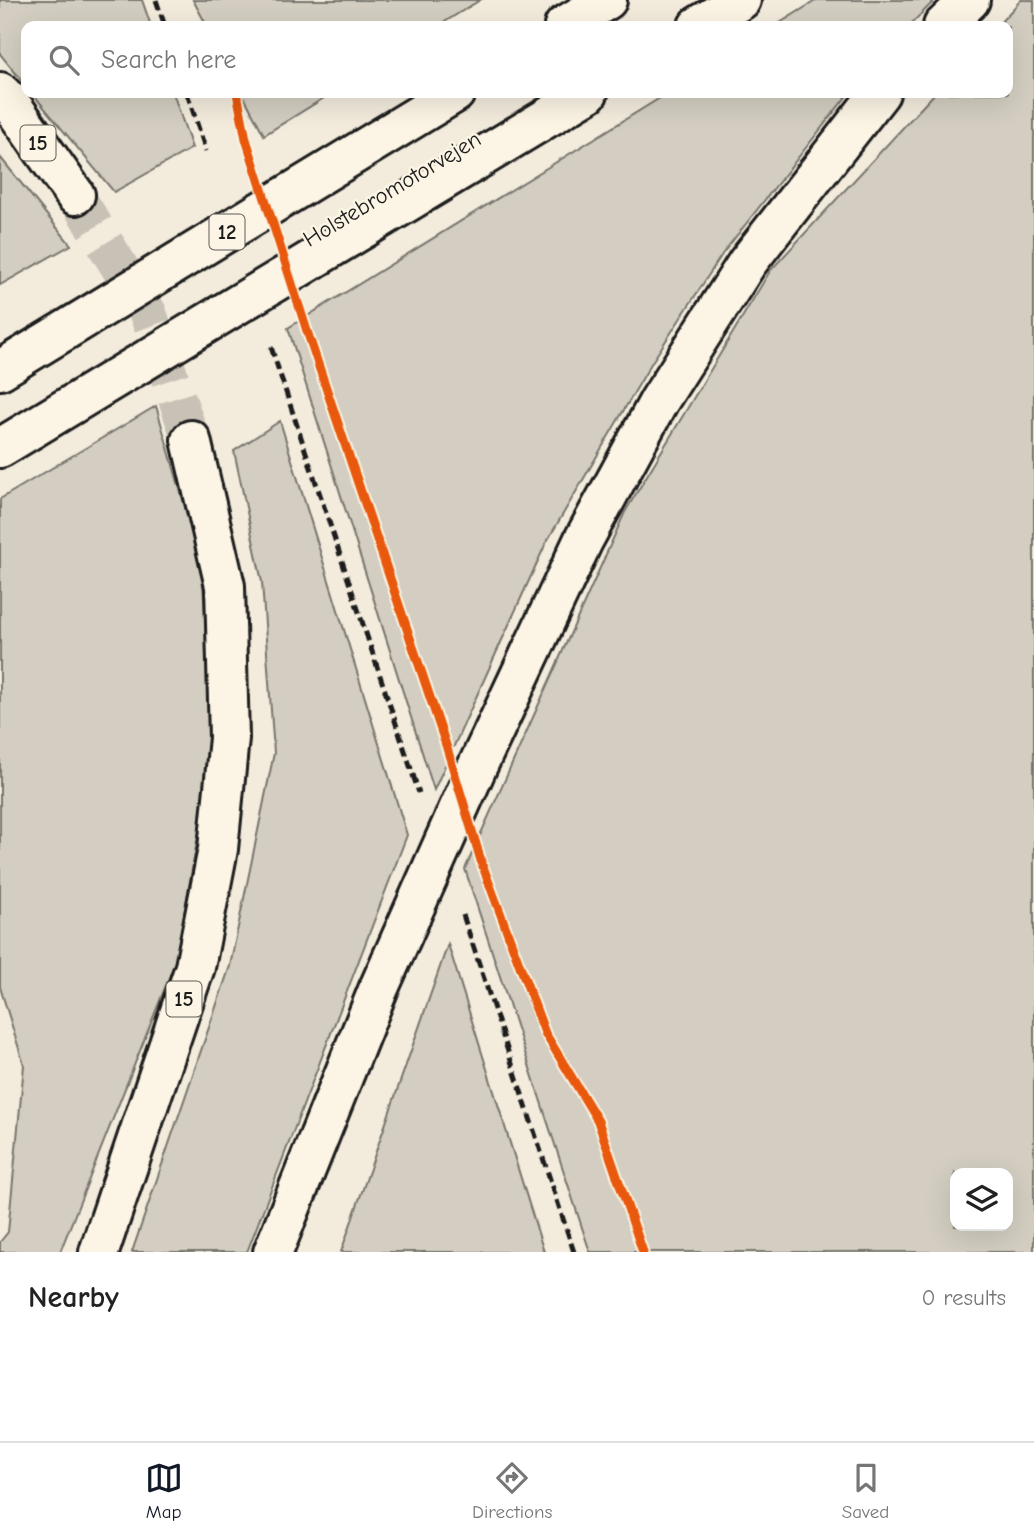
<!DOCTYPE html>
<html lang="en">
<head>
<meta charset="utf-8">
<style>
	:root { --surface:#fff; --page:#f2f2f2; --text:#222; --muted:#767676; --line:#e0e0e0; --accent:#111827 }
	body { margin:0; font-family:"Comic Neue",sans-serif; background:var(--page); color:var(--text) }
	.controls { position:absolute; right:21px; bottom:21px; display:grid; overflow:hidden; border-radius:14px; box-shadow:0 7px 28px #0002 }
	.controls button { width:63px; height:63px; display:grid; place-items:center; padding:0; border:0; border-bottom:2px solid var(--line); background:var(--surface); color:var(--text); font:35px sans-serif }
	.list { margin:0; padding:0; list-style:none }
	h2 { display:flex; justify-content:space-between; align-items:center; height:91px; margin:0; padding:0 28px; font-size:30px }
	h2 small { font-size:23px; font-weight:400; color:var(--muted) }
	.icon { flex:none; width:38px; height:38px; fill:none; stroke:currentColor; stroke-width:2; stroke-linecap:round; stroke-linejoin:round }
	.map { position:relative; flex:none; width:1034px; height:1252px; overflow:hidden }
	.search { position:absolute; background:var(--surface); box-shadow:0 7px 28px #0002; left:21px; right:21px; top:21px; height:77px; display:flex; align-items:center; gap:18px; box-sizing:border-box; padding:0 24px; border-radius:14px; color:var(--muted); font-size:26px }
	.sheet { height:189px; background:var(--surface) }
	nav { display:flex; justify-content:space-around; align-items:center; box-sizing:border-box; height:98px; border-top:2px solid var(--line); background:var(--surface); font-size:19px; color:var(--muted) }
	nav a { display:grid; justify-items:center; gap:4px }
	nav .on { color:var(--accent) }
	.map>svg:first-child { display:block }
</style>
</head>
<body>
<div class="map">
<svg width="1034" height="1252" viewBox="0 0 1034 1252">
	<rect width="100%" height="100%" fill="#f3ecdd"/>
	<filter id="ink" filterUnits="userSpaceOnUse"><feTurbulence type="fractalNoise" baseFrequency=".0143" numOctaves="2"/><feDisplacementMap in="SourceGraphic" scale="14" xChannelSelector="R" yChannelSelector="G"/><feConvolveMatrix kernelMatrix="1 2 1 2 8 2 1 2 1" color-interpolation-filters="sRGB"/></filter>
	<g filter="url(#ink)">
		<g fill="#d3cec1" stroke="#78756e" stroke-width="2" fill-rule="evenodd">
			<path d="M0 0H142L151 26H26V86L0 54Z"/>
			<path d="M193 0H480L438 26H207Z"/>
			<path d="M817 0H935L909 26H775Z"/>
			<path d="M1021 0H1034V1252H590L465 869 625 512 770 271 935 93H1008V26H997ZM955 1173H1008V1226H955Z"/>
			<path d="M32 93H173L192 148 114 192Z"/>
			<path d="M242 93H332L264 135Z"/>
			<path d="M668 93H849L723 253 652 362 546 543 434 790 288 328Z"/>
			<path d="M0 157 71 245 0 285Z"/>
			<path d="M156 406 202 566 213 751 176 960 60 1252H0V1242L8 1232 24 1065 0 987V499Z"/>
			<path d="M280 421 407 835 247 1252H132L230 966 274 753 262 582 234 451Z"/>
			<path d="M448 944 544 1252H341Z"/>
		</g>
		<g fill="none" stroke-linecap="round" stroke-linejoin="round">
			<path stroke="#c8c2b6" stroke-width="38" stroke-dasharray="38 19" stroke-linecap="butt" d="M75 195 148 313 191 440"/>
			<defs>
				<g id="motorway">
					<path d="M564 26 607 0"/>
					<path d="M698 26 741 0"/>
					<path d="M943 26 970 0"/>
					<path d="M0 92 8 100 75 195"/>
					<path d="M0 370 455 93"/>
					<path d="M0 448 588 93"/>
					<path d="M99 1252 195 967 218 849 229 738 225 586 191 440"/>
					<path d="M273 1252 378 990 478 765 583 541 659 401 747 263 880 93"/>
				</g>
			</defs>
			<use href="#motorway" stroke="#1c1c1c" stroke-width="44"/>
			<use href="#motorway" stroke="#fcf5e5" stroke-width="38"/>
			<g stroke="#1c1c1c" stroke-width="5" stroke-dasharray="10 5" stroke-linecap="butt">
				<path d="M156 0 165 26"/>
				<path d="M187 93 206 151"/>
				<path d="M271 347 419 793"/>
				<path d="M463 915 574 1252"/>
			</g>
			<defs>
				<path id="cycleway" d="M237 93 246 139 307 331 446 745 482 864 545 1033 598 1121 643 1252"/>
			</defs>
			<use href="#cycleway" stroke="#fcf5e5" stroke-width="13"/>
			<use href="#cycleway" stroke="#e8590c" stroke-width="9"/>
		</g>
	</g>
	<g text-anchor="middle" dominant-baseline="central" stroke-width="5" stroke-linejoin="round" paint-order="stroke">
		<g fill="#fcf5e5" stroke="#5f5d58" stroke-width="2">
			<rect x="20.5" y="125.5" width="35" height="35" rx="5"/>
			<rect x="209.5" y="214.5" width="35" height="35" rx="5"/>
			<rect x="166.5" y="981.5" width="35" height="35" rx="5"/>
		</g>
		<g font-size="21" font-weight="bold" fill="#1c1c1c">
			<text x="38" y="143">15</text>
			<text x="227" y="232">12</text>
			<text x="184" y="999">15</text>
		</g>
		<g font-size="23" fill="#1c1c1c" stroke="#fcf5e5">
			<text transform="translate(392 189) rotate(-31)">Holstebromotorvejen</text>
		</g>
	</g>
</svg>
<div class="controls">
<button><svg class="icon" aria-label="layers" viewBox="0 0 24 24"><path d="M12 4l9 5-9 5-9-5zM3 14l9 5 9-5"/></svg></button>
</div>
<div class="search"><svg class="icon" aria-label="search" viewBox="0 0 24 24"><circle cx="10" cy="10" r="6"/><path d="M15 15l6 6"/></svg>Search here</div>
</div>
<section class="sheet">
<h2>Nearby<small>0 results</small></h2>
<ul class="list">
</ul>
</section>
<nav>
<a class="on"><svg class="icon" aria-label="map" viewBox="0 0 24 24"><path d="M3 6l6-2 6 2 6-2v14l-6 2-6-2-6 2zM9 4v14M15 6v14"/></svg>Map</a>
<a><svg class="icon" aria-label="directions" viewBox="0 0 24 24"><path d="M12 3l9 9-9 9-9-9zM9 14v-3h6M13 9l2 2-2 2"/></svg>Directions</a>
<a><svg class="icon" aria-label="saved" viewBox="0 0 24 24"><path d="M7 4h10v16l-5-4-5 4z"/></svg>Saved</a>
</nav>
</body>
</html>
